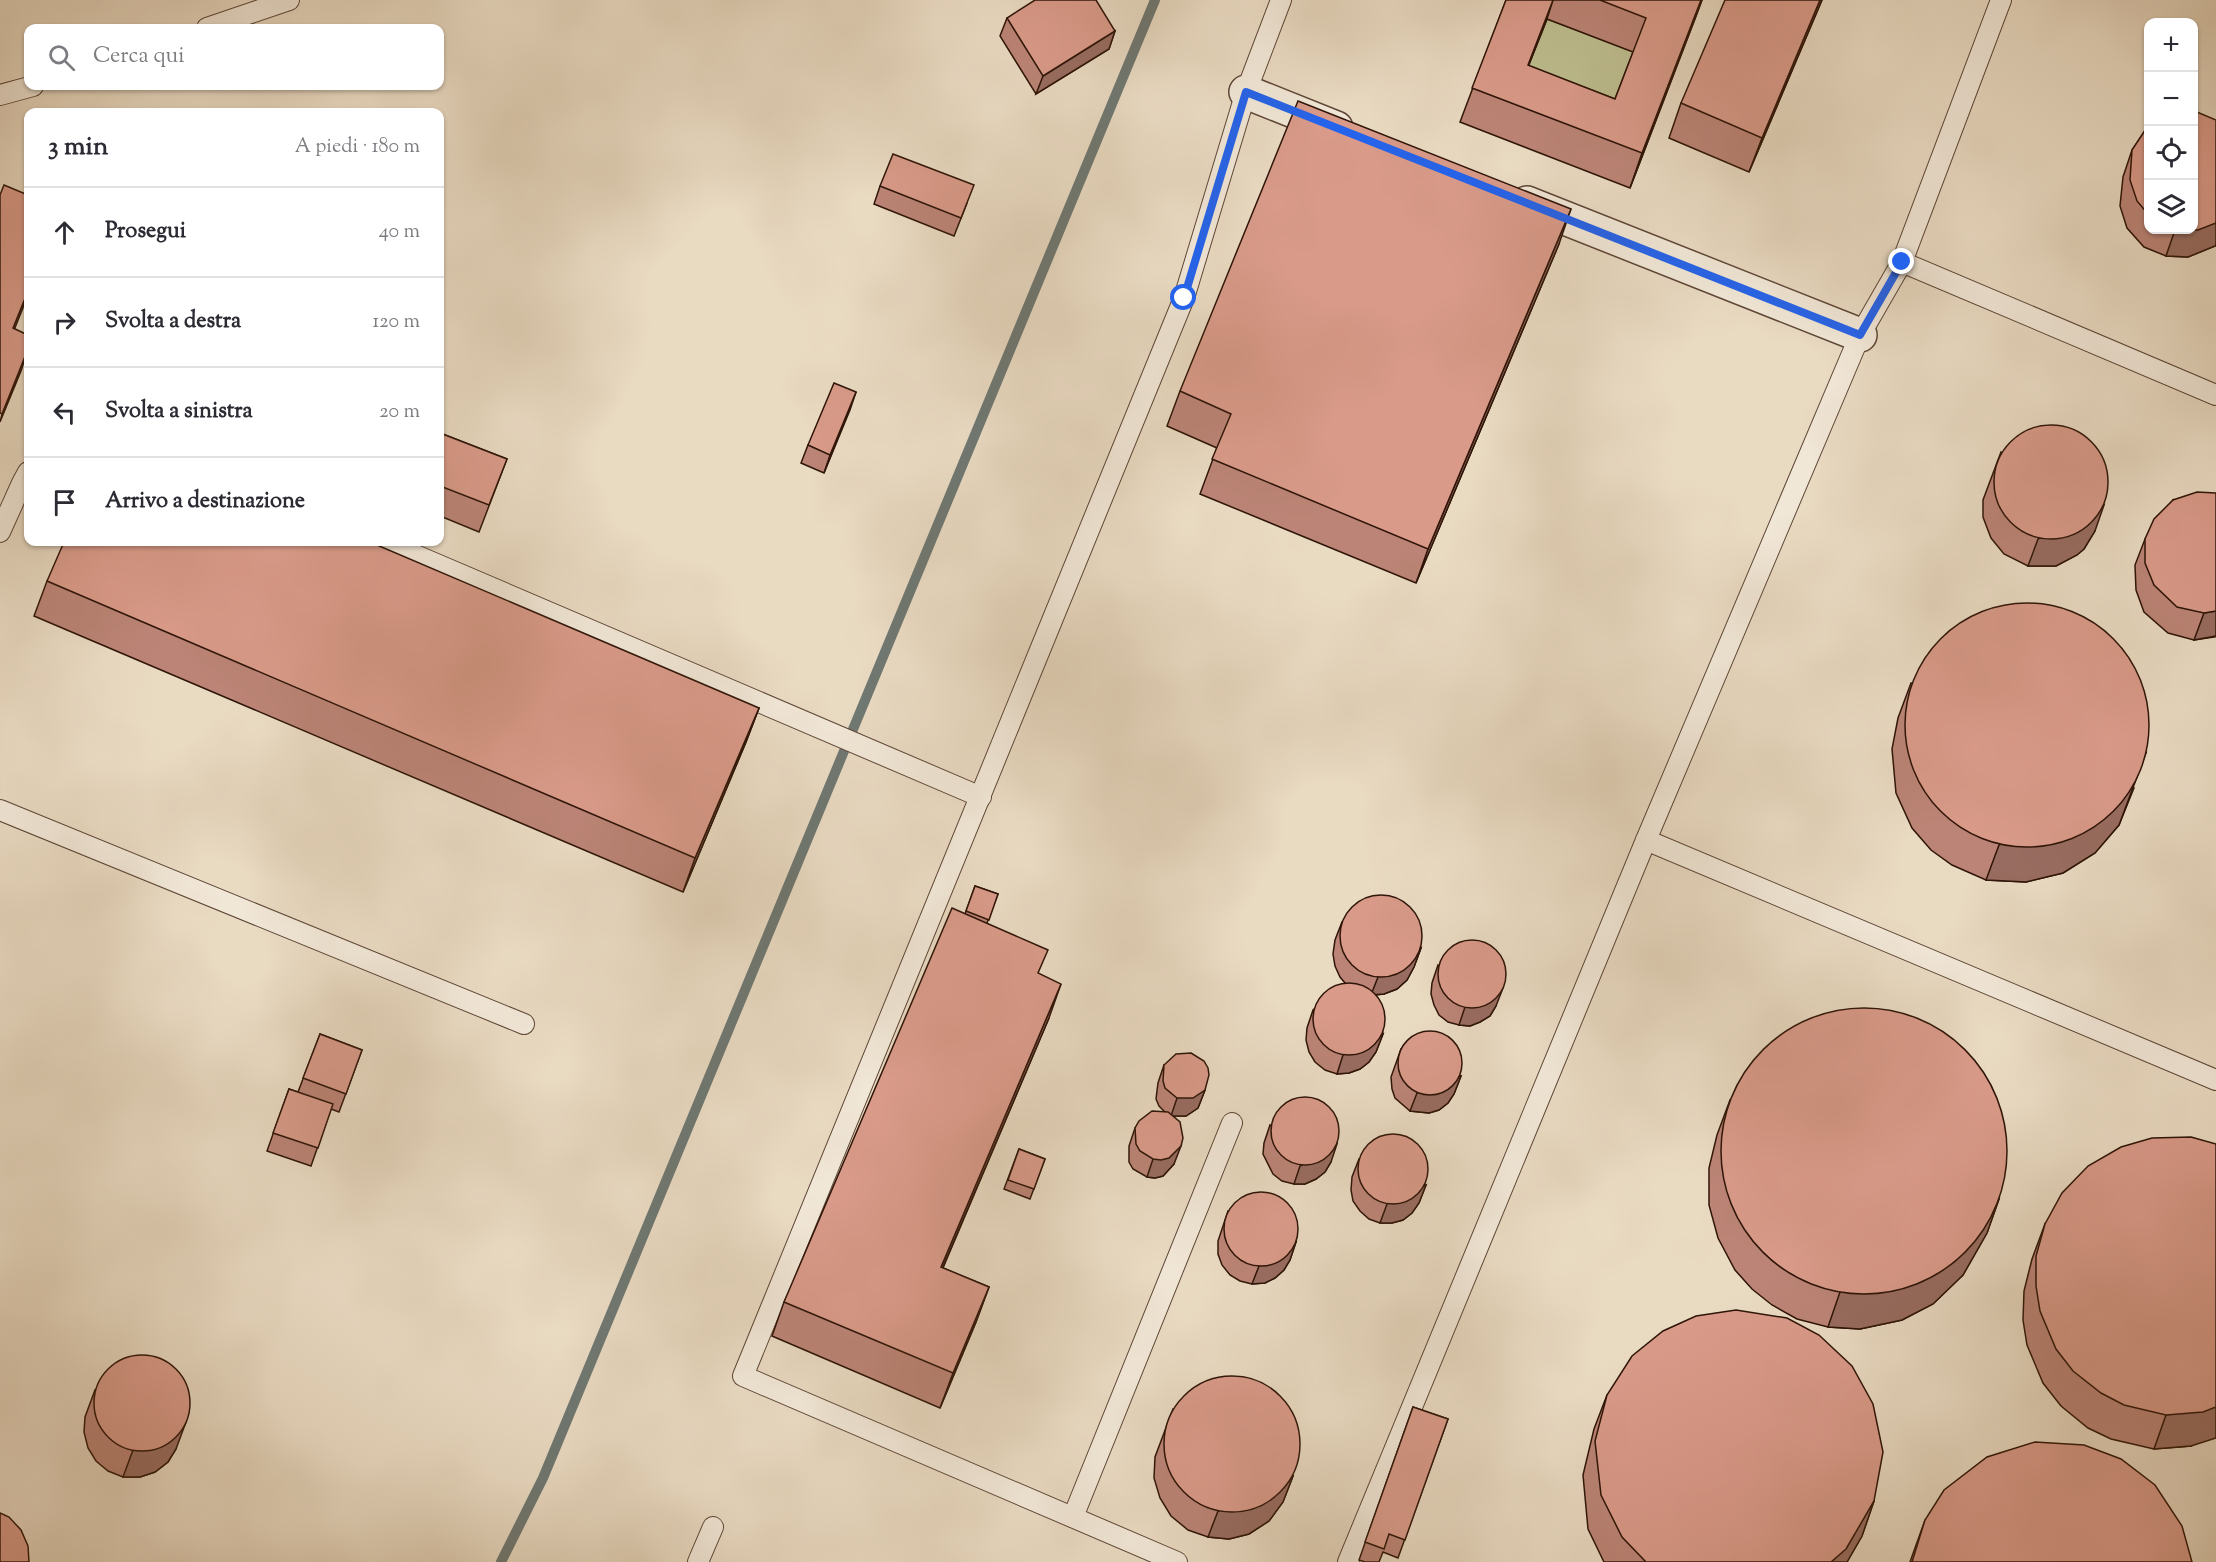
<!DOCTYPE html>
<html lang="it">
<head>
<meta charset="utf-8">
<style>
	:root { --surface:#fff; --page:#f2f2f3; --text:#2b2b33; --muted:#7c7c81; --line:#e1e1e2 }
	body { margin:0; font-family:"Sorts Mill Goudy",serif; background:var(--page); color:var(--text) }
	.controls { position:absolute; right:18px; top:18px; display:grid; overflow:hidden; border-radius:12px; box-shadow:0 2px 4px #0004 }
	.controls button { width:54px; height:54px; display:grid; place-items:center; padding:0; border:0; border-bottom:2px solid var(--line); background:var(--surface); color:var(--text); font:30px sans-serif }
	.stop { position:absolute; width:18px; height:18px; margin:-14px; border:4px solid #2563eb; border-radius:50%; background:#fff }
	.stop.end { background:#2563eb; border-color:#fff; box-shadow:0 2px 6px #0008 }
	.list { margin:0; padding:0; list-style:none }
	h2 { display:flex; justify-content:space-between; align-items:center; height:78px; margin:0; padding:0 24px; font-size:26px }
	h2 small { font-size:20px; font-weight:400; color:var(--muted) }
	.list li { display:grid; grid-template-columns:39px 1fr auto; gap:18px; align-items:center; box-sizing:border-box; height:90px; padding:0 24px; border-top:2px solid var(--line) }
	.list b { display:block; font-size:22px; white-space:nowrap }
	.list em { font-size:20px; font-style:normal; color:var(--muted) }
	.icon { flex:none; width:33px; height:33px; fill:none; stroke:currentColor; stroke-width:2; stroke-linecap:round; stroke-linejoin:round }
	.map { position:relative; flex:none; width:2216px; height:1562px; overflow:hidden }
	.search { position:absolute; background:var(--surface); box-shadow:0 2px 4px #0004; left:24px; top:24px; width:420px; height:66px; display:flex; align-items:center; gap:15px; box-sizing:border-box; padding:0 21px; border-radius:12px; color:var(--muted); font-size:22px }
	.panel { position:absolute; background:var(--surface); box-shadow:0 2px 4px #0004; left:24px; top:108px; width:420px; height:438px; border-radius:12px }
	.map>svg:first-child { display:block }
</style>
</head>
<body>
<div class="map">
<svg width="2216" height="1562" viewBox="0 0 2216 1562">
	<rect width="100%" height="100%" fill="#e9dac2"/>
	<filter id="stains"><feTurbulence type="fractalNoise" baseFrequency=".00333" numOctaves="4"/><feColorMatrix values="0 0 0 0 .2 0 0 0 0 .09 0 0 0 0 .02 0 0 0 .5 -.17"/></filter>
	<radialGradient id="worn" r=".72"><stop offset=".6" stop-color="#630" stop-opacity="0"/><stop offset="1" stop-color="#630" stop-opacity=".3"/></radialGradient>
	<path fill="#bdbd8f" stroke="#76694c" stroke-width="1.5" d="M1547 19 1634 52 1603 133 1515 100Z"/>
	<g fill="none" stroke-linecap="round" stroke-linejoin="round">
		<path stroke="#6f7872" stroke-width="10" d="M501 1562 543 1478 1155 0"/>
		<defs>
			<g id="service">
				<path d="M207 28 289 0"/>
				<path d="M0 95 33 86"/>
				<path d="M1902 262 2216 395"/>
				<path d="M0 532 22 483 28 472"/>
				<path d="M385 542 981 797"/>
				<path d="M0 810 524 1024"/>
				<path d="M1646 840 2216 1080"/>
				<path d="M1073 1517 1232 1123"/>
				<path d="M698 1562 713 1527"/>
				<path d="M1177 1562 743 1376 1184 298 1246 92 1281 0"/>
				<path d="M1348 1562 1646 840 1860 335 1902 262 2001 0"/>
			</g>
			<g id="minor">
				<path d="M1246 92 1336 128"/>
				<path d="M1527 203 1860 335"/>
			</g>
		</defs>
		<use href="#service" stroke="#5e4636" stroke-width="22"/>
		<use href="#minor" stroke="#5e4636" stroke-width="36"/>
		<use href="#service" stroke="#f1e7d7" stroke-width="20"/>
		<use href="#minor" stroke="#f1e7d7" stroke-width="33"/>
	</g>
	<g fill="#bb8476" stroke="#2f1508" stroke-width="1.5" fill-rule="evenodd">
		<path d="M1506 0H1702L1630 188 1460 122ZM1547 19 1633 52 1615 99 1528 66Z"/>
		<path d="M1822 0 1749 172 1669 138 1681 103Z"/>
		<path d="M1007 18 1115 31 1109 49 1036 94 1000 36Z"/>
		<path d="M2148 126V230H2193L2215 246 2188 257 2166 256 2144 247 2127 228 2120 206 2123 177 2132 150Z"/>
		<path d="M880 186 967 203 954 236 874 204Z"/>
		<path d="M1559 244 1416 583 1200 494 1217 448 1167 426 1180 391Z"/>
		<path d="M856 392 824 473 801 463 808 445Z"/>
		<path d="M440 433 507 459 479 532 440 516Z"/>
		<path d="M2001 452 2095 531 2084 549 2077 555 2056 566H2028L2004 554 1991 538 1983 517V500Z"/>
		<path d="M2173 500 2215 637 2194 640 2168 633 2144 612 2136 590 2135 565 2145 539Z"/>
		<path d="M47 581 759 708 746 742 683 892 34 616Z"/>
		<path d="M1911 683 2134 788 2119 825 2095 853 2063 873 2026 882 1986 880 1952 865 1931 850 1912 828 1896 793 1892 749 1898 718Z"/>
		<path d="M975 886 998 894 987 923 1039 974 1049 1018 943 1268 989 1287 976 1322 940 1408 772 1336 784 1302 965 914Z"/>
		<path d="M1342 922 1421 948 1414 967 1407 980 1397 989 1384 994 1376 995 1383 1034 1376 1052 1369 1062 1360 1069 1349 1073 1337 1074 1325 1070 1315 1062 1309 1052 1306 1040 1307 1028 1313 1010 1345 983 1340 977 1335 966 1333 954 1335 940Z"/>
		<path d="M1438 965 1496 1006 1490 1016 1480 1022 1470 1026 1459 1025 1448 1022 1439 1015 1434 1005 1431 994 1432 983Z"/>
		<path d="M320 1034 362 1050 339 1112 331 1109 311 1166 267 1151 289 1089 298 1092Z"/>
		<path d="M1401 1049 1461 1076 1454 1094 1448 1103 1439 1110 1429 1113 1410 1111 1395 1098 1392 1089 1391 1077Z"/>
		<path d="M1164 1065 1205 1090 1198 1108 1186 1116H1173L1174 1164 1163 1176 1155 1178 1147 1177 1133 1169 1129 1162V1146L1135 1128 1165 1112 1159 1106 1156 1099 1158 1083Z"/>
		<path d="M1730 1100 1999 1199 1987 1233 1963 1275 1933 1304 1902 1320 1860 1329 1828 1327 1797 1319 1772 1305 1752 1289 1735 1270 1718 1238 1709 1205V1168L1717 1135Z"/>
		<path d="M1270 1125 1331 1162 1325 1172 1316 1179 1305 1184H1294L1282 1181 1273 1174 1263 1154 1264 1143Z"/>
		<path d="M1019 1149 1045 1159 1030 1199 1004 1189Z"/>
		<path d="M1359 1159 1426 1185 1419 1203 1412 1213 1403 1220 1392 1223H1380L1369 1219 1360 1211 1353 1201 1351 1190 1352 1177Z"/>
		<path d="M1228 1211 1296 1242 1290 1260 1284 1270 1275 1278 1265 1283 1252 1284 1240 1281 1230 1275 1222 1265 1218 1254V1241Z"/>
		<path d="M2045 1224 2191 1446 2154 1449 2111 1439 2088 1428 2061 1406 2043 1383 2027 1345 2023 1320 2024 1291 2032 1259Z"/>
		<path d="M95 1390 176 1449 168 1462 155 1472 140 1477H123L108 1471 96 1461 88 1448 84 1432 85 1417Z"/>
		<path d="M1607 1395 1874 1501 1862 1536 1847 1562H1604L1588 1529 1583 1475 1594 1429Z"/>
		<path d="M1413 1407 1448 1419 1398 1558 1383 1552 1379 1562H1365L1359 1560Z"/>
		<path d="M1173 1409 1293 1476 1283 1502 1269 1521 1249 1534 1229 1539 1208 1537 1188 1530 1171 1516 1160 1498 1154 1478 1155 1457Z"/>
		<path d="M1925 1520 2192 1562H1910Z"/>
	</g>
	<g fill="#986c60" stroke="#2f1508" stroke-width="1.5">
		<path d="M1553 0 1547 19 1515 100 1528 65Z"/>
		<path d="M1702 0 1695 19 1630 188 1642 153Z"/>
		<path d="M1820 0H1822L1749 172 1762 138Z"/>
		<path d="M1115 31 1109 49 1036 94 1043 76Z"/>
		<path d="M1571 209 1559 244 1416 583 1428 549Z"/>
		<path d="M2216 223V244L2215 246 2188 257 2166 256 2175 230Z"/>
		<path d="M28 291V295L1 363 13 328Z"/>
		<path d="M28 349 21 371 0 422 2 414Z"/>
		<path d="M856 392 850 410 824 473 830 455Z"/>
		<path d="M2104 505 2095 531 2084 549 2077 555 2056 566H2028L2038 539Z"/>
		<path d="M2216 611V636L2194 640 2204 613Z"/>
		<path d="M759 708 746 742 683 892 695 858Z"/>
		<path d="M2146 753 2119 825 2095 853 2063 873 2026 882 1986 880 1999 845Z"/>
		<path d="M1421 948 1414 967 1407 980 1397 989 1384 994 1371 995 1378 977Z"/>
		<path d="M1061 984 1049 1018 928 1302 941 1267Z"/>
		<path d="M1503 988 1496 1006 1490 1016 1480 1022 1470 1026 1459 1025 1465 1007Z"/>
		<path d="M1383 1034 1376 1052 1369 1062 1360 1069 1349 1073 1337 1074 1343 1055Z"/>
		<path d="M1461 1076 1454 1094 1448 1103 1439 1110 1429 1113 1410 1111 1417 1093Z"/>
		<path d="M1205 1090 1198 1108 1186 1116H1171L1177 1098Z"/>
		<path d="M1337 1144 1331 1162 1325 1172 1316 1179 1305 1184H1294L1300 1166Z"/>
		<path d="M1181 1146 1174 1164 1163 1176 1155 1178 1147 1177 1153 1159Z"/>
		<path d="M1426 1185 1419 1203 1412 1213 1403 1220 1392 1223H1380L1387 1204Z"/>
		<path d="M1999 1199 1987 1233 1963 1275 1933 1304 1902 1320 1860 1329 1828 1327 1840 1292Z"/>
		<path d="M1296 1242 1290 1260 1284 1270 1275 1278 1265 1283 1252 1284 1259 1266Z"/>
		<path d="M989 1287 976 1322 940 1408 953 1373Z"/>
		<path d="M2216 1407V1438L2191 1446 2154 1449 2166 1415Z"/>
		<path d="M186 1422 176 1449 168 1462 155 1472 140 1477H123L133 1450Z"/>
		<path d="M1293 1476 1283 1502 1269 1521 1249 1534 1229 1539 1208 1537 1218 1511Z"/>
		<path d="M1874 1501 1862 1536 1847 1562H1831Z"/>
	</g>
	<g fill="#d99a89" stroke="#2f1508" stroke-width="1.5">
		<path d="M1035 0H1096L1115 31 1043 76 1007 18Z"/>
		<path d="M1506 0H1553L1528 65 1615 99 1646 18 1600 0H1701L1642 153 1472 88Z"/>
		<path d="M1725 0H1820L1762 138 1681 103Z"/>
		<path d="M1298 101 1571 209 1428 549 1212 459 1231 414 1180 391Z"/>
		<path d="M2193 112H2197L2216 120V223L2198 230H2175H2193Z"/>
		<path d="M2148 126V214L2137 201 2130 180 2132 150Z"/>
		<path d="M893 154 974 185 961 218 880 186Z"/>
		<path d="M4 185 28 195V291L13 328 28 335V349L2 414 0 413V195Z"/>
		<path d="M834 383 856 392 830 455 808 445Z"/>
		<circle cx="2051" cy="482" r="57"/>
		<path d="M440 433 507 459 489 505 440 486Z"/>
		<path d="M2197 492 2216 493V611L2204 613 2177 607 2154 585 2145 563V539L2154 519 2173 500Z"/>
		<path d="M64 542H370L759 708 695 858 47 581Z"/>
		<circle cx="2027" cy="725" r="122"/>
		<path d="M975 886 998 894 989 920 966 911Z"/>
		<circle cx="1381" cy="936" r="41"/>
		<path d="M952 908 1048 950 1038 973 1061 984 941 1267 989 1287 953 1373 784 1302Z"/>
		<circle cx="1472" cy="974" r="34"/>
		<circle cx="1349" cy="1019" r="36"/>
		<circle cx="1864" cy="1151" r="143"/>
		<circle cx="1430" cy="1063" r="32"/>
		<path d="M320 1034 362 1050 346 1094 303 1078Z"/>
		<path d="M1191 1053 1204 1061 1208 1068 1209 1075 1205 1090 1193 1098H1177L1165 1088 1163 1081 1164 1065 1176 1054Z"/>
		<path d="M289 1089 333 1104 318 1148 273 1133Z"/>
		<circle cx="1305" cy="1131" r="34"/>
		<path d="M1152 1111 1168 1112 1180 1122 1183 1138 1181 1146 1169 1158 1161 1160 1153 1159 1140 1151 1136 1144 1135 1128 1139 1121Z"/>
		<circle cx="1393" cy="1169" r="35"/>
		<path d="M2191 1137 2216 1144V1407L2203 1412 2166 1415 2124 1405 2101 1393 2073 1371 2056 1349 2040 1311 2036 1286V1256L2045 1224 2062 1193 2088 1166 2121 1147 2152 1138Z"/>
		<path d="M1019 1149 1045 1159 1034 1189 1008 1180Z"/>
		<circle cx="1261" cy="1229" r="37"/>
		<path d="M1736 1310 1787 1318 1819 1335 1852 1366 1873 1404 1883 1452 1874 1501 1846 1549 1831 1562H1646L1622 1537 1601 1495 1595 1441 1607 1395 1632 1356 1663 1331 1696 1316Z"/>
		<circle cx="142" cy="1403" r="48"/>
		<circle cx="1232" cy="1444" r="68"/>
		<path d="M1413 1407 1448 1419 1405 1540 1389 1534 1384 1549 1365 1542Z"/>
		<path d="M2035 1442 2084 1445 2121 1459 2155 1485 2182 1526 2192 1562H1912L1925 1520 1944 1490 1987 1457Z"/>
		<path d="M0 1513 9 1517 21 1530 28 1546 29 1562H0Z"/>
	</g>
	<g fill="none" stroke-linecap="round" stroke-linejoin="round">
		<path stroke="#2563eb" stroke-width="8" d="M1184 298 1246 92 1860 335 1902 262"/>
	</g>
	<rect width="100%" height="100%" filter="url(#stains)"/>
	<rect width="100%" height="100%" fill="url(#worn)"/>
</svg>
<div class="controls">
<button>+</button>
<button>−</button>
<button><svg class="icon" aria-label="locate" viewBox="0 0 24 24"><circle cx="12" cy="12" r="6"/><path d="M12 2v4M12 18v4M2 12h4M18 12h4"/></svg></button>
<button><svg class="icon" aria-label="layers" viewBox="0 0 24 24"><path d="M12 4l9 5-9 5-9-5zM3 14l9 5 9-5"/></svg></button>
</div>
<div class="stop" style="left:1184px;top:298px"></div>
<div class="stop end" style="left:1902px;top:262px"></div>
<div class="search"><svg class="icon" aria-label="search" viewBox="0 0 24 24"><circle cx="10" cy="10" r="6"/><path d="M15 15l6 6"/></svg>Cerca qui</div>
<section class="panel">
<h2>3 min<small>A piedi · 180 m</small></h2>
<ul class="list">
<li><svg class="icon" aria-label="ahead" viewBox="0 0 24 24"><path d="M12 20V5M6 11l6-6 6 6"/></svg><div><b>Prosegui</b></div><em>40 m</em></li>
<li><svg class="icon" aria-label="right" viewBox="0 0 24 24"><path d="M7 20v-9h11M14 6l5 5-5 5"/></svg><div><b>Svolta a destra</b></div><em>120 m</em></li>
<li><svg class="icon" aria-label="left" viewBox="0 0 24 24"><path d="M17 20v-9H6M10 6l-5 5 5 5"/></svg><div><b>Svolta a sinistra</b></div><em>20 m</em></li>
<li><svg class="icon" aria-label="arrive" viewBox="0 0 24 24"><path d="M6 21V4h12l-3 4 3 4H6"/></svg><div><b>Arrivo a destinazione</b></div></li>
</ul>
</section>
</div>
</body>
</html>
